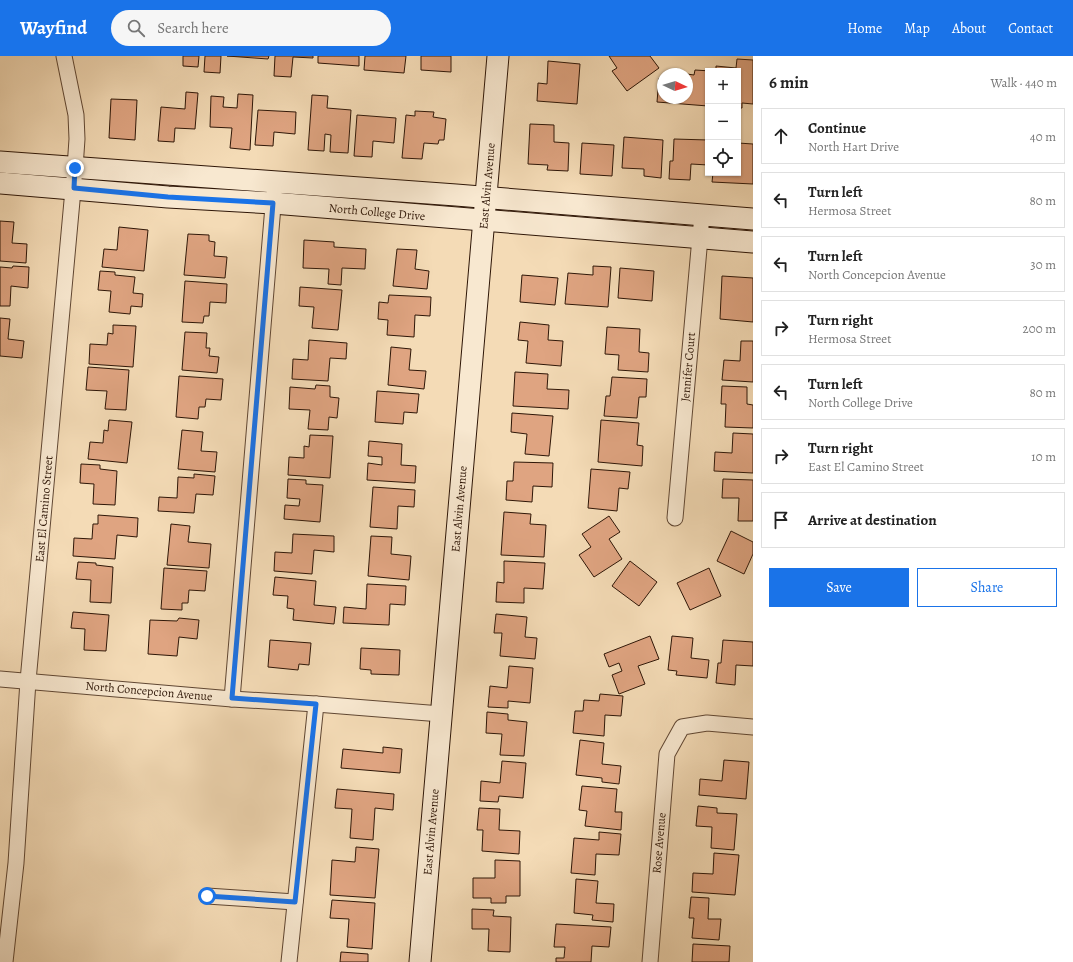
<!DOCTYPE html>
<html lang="en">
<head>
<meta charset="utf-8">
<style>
	:root { --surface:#fff; --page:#f6f6f6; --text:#222; --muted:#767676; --line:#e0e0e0; --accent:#1a73e8 }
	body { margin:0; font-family:Alegreya,serif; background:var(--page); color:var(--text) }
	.controls { position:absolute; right:12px; top:12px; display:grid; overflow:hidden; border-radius:0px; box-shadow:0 1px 3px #0004 }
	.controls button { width:36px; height:36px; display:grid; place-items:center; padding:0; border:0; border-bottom:1px solid var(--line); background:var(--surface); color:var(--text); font:20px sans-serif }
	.compass { position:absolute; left:657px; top:12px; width:36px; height:36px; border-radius:50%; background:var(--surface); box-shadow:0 1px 3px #0004; rotate:94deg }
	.stop { position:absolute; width:12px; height:12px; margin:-9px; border:3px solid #1a73e8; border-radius:50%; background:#fff }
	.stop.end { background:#1a73e8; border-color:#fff; box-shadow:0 1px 4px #0008 }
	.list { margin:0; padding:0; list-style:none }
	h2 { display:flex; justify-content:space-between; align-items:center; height:52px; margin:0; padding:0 16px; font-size:17px }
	h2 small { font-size:13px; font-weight:400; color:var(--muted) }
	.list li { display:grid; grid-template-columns:26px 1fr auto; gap:12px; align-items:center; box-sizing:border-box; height:56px; margin:0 8px 8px; padding:0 8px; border:1px solid var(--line); border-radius:0px }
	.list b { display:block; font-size:15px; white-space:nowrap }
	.list p { margin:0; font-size:13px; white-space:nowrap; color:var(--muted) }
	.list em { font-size:13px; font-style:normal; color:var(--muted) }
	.actions { display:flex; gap:8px; padding:12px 16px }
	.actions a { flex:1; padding:9px 0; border:1px solid var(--accent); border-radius:0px; text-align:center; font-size:14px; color:var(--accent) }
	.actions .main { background:var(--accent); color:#fff }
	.icon { flex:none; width:22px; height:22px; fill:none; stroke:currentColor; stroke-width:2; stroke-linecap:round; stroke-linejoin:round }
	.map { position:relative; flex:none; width:753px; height:906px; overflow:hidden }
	header { display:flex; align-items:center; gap:24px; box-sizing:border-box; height:56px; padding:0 20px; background:var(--accent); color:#fff }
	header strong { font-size:19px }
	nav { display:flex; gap:22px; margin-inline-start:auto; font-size:14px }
	.search { width:280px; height:36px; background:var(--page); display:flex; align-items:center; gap:10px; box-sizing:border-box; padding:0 14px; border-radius:22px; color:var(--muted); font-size:15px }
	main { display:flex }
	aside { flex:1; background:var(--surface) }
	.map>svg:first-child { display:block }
</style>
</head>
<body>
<header>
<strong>Wayfind</strong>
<div class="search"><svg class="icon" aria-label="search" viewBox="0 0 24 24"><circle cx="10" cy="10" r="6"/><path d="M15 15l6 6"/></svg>Search here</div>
<nav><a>Home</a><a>Map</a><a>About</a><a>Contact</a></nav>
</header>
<main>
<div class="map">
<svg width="753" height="906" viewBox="0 0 753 906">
	<rect width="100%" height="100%" fill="#f4dbb6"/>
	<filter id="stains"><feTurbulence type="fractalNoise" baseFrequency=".005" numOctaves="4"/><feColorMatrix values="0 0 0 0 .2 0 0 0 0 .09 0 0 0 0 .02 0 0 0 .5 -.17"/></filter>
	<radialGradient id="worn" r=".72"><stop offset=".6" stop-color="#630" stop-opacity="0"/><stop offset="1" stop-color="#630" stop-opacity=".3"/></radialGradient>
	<g fill="#dfa481" stroke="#2e1607">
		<path d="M183 0H199L198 11 183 10Z"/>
		<path d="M205 0H221L220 17 204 16Z"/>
		<path d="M227 0H269L268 3Z"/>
		<path d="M275 0H313V2L293 1 291 21 274 20Z"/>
		<path d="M318 0H359V10L318 7Z"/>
		<path d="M365 0H406L404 17 364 14Z"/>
		<path d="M421 0H451V16L421 14Z"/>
		<path d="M609 0H650L659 12 627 35 612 15 617 12Z"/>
		<path d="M737 3 753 4V48L742 47V52H738V15H716V10L736 12Z"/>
		<path d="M548 5 580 8 577 48 537 45 538 27 547 28Z"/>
		<path d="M695 14 711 15H708V50L657 46 659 22H663V42H687V18L694 19Z"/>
		<path d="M186 36 198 37 195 73 175 72 174 86 158 85 161 51 185 53Z"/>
		<path d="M238 38 253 39 250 94 230 92 232 72 210 71 211 40 224 41 223 51 237 52Z"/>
		<path d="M312 39 328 40 327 52 351 54 348 97 330 96 331 79 325 78 324 95 308 94Z"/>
		<path d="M111 43 137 44 135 84 109 82Z"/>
		<path d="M258 54 296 56 295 78 274 76 273 90 255 89Z"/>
		<path d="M415 55 434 56 433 61 446 63 444 84H439L438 88 424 87 422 103 402 102 406 59 415 60Z"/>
		<path d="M357 59 396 62 394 87 373 85 372 101 354 100Z"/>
		<path d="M530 68 554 69V86L569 87 568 115 547 114 548 109 528 108Z"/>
		<path d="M624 81 663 84 661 122 644 120V113L622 112Z"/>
		<path d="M674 83 708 84V109L691 108 690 124 669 123 670 105H673Z"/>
		<path d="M582 87 614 89 612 120 580 118Z"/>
		<path d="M738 87 753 88V128L712 126 713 117H738Z"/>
		<path d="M0 165 14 166 12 187 27 188 26 207 0 205Z"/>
		<path d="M119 171 148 174 144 215 102 211 104 193 117 194Z"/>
		<path d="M188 178 209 179V185L215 186 214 200 227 201 225 222 184 219Z"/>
		<path d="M304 184 334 186V191L366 193 365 213 342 212 341 229 328 228 329 213 303 212Z"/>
		<path d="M397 193 417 194 415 213 429 215 427 233 393 230Z"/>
		<path d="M13 210 29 211 28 232 11 230 10 250H0V211L12 212Z"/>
		<path d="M593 210 611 211 608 251 565 248 568 217 593 219Z"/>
		<path d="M620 212 654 215 652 245 618 242Z"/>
		<path d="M100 215 115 216V219L135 221 133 237 143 238 142 251 131 250 130 258 109 256 111 235 98 234Z"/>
		<path d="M522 219 558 222 555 249 520 246Z"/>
		<path d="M722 220 753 222V266L720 263Z"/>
		<path d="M185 225 227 228 226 247 210 246 209 260H204L203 267 182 266Z"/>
		<path d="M300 231 342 234 338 274 312 272 314 251 299 250Z"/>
		<path d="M389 239 431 241 430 260 415 259 414 281 387 279 388 264 378 263 379 246 388 247Z"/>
		<path d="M0 262 10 263 8 283 24 285 22 302 0 300Z"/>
		<path d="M520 266 549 269 548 284 563 285 561 310 526 307 528 285 518 284Z"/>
		<path d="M113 269 136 270 133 311 89 308 90 288 107 289 108 277 113 278Z"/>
		<path d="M607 271 640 273 639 296 649 297 648 316 618 314 619 299 605 298Z"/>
		<path d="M185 276 207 277 206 292H210L209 300 219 301 217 317 182 314Z"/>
		<path d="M309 284 347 287 346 303 330 302 328 325 292 323 293 303 308 304Z"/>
		<path d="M741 285H753V326L722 324 724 304 740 305Z"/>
		<path d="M391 291 411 293 409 314 426 315 424 333 388 329Z"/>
		<path d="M88 311 129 314 126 354 105 353 107 335 86 334Z"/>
		<path d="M515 316 548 318 547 333 569 334 568 353 513 350Z"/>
		<path d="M179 320 223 323 221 344 206 343 205 351H199L198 363 176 361Z"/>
		<path d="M612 321 647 323 646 341H639L637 362 604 360 606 340H610Z"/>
		<path d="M316 329 330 330V341L339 342 337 362 329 361 328 374 308 373 310 354 289 353 290 331 315 333Z"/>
		<path d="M722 330 747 331V348L753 349V372L725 371 726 348H721Z"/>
		<path d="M377 335 419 338 417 357 404 356 403 368 375 366Z"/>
		<path d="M512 357 553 360 549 400 525 398 527 378 511 376Z"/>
		<path d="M109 364 132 366 127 407 88 403 90 386 103 387 104 374 108 375Z"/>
		<path d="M601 364 639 367 637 389 643 390 642 410 598 406Z"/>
		<path d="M182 374 203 376 201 395 217 396 215 416 178 413Z"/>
		<path d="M733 377 753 378V417L714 415 715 396 732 397Z"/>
		<path d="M310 379 333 380 330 422 288 419 289 401 304 402V390L309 391Z"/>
		<path d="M369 385 402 388 401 409 416 410 415 427 367 424 368 407 382 409V401L368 400Z"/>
		<path d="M514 406 553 407 552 431 533 430 532 446 506 444 507 425H513Z"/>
		<path d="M81 408 100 409V413L117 415 115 449 93 448 94 428 80 427Z"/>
		<path d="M591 413 630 416 628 433 619 432 617 455 588 452Z"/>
		<path d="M194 418 215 420 213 439 196 438 194 457 158 455 159 441 177 442 178 421 194 422Z"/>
		<path d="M288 423 306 424V428L323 429 320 466 284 463 285 449 299 450 300 443 287 442Z"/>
		<path d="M723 423 753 424V465H738L739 442H722Z"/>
		<path d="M373 431 415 434 414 451 398 450 397 473 370 471Z"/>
		<path d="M504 456 531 458 530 468 546 469 544 501 501 499Z"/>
		<path d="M98 459 138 462 137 481 117 479 115 503 73 500 74 482 92 483 93 468H98Z"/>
		<path d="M609 460 620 476 609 483 622 503 594 521 579 499 591 491 582 478Z"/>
		<path d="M171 468 190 470 188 486 211 488 209 512 167 509Z"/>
		<path d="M731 475 753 486V498L744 518 717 505Z"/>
		<path d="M293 478 334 480V496L314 494 312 518 274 515 275 496 292 497Z"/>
		<path d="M371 480 392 481 391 498 411 500 409 524 368 520Z"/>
		<path d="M504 505 545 507 543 533 524 532V547L496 546 497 526 504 527Z"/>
		<path d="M630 505 657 526 639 550 612 530Z"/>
		<path d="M78 506 96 507V509L113 511 111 547 90 546 91 524 76 523Z"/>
		<path d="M164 512 207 515 205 535 189 534 188 547H182V554L161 553Z"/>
		<path d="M709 512 721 540 690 554 677 527Z"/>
		<path d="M275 521 316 525 314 549 336 551 334 568 293 564 294 553 287 552 288 540 273 539Z"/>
		<path d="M367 528 406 530 405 549 390 548 389 569 343 567 344 551 366 553Z"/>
		<path d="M73 556 109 559 106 595 84 594 85 573 71 572Z"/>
		<path d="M496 558 527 561 525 581 537 582 535 603 500 600 502 577H494Z"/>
		<path d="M179 562 199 564 197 583 179 581 177 600 148 598 150 564 177 565Z"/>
		<path d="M650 580 659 603 638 610 645 628 619 638 612 619 622 615 619 607 609 611 604 598Z"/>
		<path d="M672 580 693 582 691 602 709 604 707 622 676 619 677 615 668 614Z"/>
		<path d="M270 584 311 587 309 609 299 608 298 614 268 611Z"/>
		<path d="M723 584 753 586V610L736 609 735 629 716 627 718 607H721Z"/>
		<path d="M361 592 400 594 399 619 371 618V614L360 613Z"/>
		<path d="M509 610 533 612 530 647 508 645V652L488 651 490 630 507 632Z"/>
		<path d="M600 638 623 640 621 660 605 659 604 680 573 677 575 655H583L584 644 599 645Z"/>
		<path d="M487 656 508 658V664L527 666 524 700 500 699 502 678 486 677Z"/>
		<path d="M580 684 604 687 602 708 621 710 619 728 602 726V722L576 719Z"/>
		<path d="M383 691 402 693 400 717 341 712 343 693 383 697Z"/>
		<path d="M724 704 749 706 746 743 699 739 700 723 722 725Z"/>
		<path d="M502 705 526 707 523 742 499 740 498 746 480 745 481 725 500 727Z"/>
		<path d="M582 730 617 733 615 756H622L621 774 585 770 587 755 579 754Z"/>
		<path d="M337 733 394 738 393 754 375 752 373 784 350 782 352 753 335 752Z"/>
		<path d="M698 750 717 752V757L737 758 734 794 711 792 712 771 696 770Z"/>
		<path d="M479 752 500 753 499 774 520 775 519 798 482 795 483 774H477Z"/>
		<path d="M599 776 621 778 619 799 596 798 595 819 571 817 574 782 599 784Z"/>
		<path d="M356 791 379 793 375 842 330 839 332 804 355 806Z"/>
		<path d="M714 797 739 799 735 839 692 836 693 817 713 818Z"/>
		<path d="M495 804 520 805V840H506V847H491V842H473V822H495Z"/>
		<path d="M576 823 598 825 596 847 614 848 613 866 592 864 593 859 574 857Z"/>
		<path d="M691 841 709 842 708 863H721L719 884 692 882 694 862H689Z"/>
		<path d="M332 844 375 847 372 893 347 891 349 863 330 862Z"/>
		<path d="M472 853 494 854 493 860 511 861 510 896 488 895 489 873H472Z"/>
		<path d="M556 868 611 871 609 891 592 890 591 906H556V902H564L565 891H554Z"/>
		<path d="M693 888 730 890 729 906H692Z"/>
		<path d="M341 896 368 898V906H340Z"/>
	</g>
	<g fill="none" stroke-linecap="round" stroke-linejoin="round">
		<defs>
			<g id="street">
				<path d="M675 462 702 159"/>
				<path d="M0 623 232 643 316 648 441 658"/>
				<path d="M232 643 274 138"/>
				<path d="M207 840 295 846"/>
				<path d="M5 906 16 807 28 625 75 112 77 83 76 59 64 0"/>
				<path d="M289 906 316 648"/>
				<path d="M650 906 667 698 682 671 707 667 753 671"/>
			</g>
			<g id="secondary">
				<path d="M0 106 456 139 753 163"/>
				<path d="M0 127 168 141 273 147 753 186"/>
				<path d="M420 906 498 0"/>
			</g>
		</defs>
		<use href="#street" stroke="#604733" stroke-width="17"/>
		<use href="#secondary" stroke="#2e1607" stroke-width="23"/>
		<use href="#street" stroke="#f8e8d0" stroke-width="15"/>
		<use href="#secondary" stroke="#f8e8d0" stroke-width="21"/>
	</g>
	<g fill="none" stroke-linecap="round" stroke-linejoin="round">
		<path stroke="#1a73e8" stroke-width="5" d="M75 112 74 132 168 141 273 147 232 642 316 648 295 846 207 840"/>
	</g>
	<g text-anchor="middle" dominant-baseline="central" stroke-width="3" stroke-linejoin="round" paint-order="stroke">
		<g font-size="12" fill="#2e1607" stroke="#f8e8d0">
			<text transform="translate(487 130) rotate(-85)">East Alvin Avenue</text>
			<text transform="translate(377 156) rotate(5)">North College Drive</text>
			<text transform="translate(688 311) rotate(-85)">Jennifer Court</text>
			<text transform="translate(44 453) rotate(-85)">East El Camino Street</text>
			<text transform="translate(459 453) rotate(-85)">East Alvin Avenue</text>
			<text transform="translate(149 635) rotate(5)">North Concepcion Avenue</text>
			<text transform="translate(431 776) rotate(-85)">East Alvin Avenue</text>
			<text transform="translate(659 787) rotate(-85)">Rose Avenue</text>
		</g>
	</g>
	<rect width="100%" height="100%" filter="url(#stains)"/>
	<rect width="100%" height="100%" fill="url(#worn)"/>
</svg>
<div class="controls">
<button>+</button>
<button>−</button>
<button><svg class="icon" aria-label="locate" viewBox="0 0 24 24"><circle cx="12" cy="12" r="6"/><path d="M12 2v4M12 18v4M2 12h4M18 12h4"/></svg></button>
</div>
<svg class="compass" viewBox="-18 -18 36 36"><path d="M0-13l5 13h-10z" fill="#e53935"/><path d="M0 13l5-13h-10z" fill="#767676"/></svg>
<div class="stop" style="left:207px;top:840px"></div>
<div class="stop end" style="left:75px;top:112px"></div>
</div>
<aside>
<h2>6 min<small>Walk · 440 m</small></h2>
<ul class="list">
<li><svg class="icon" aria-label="ahead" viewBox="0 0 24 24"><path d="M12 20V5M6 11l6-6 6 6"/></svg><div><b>Continue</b><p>North Hart Drive</p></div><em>40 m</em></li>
<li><svg class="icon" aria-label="left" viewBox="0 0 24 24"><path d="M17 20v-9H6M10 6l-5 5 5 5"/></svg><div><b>Turn left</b><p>Hermosa Street</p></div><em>80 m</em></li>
<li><svg class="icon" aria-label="left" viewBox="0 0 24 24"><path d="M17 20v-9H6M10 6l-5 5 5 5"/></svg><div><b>Turn left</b><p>North Concepcion Avenue</p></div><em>30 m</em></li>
<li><svg class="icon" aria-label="right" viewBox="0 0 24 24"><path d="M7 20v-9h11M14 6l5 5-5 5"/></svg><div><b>Turn right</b><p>Hermosa Street</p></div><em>200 m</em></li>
<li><svg class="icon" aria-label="left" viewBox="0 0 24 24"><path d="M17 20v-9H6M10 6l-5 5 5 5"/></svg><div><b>Turn left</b><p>North College Drive</p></div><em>80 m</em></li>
<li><svg class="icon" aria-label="right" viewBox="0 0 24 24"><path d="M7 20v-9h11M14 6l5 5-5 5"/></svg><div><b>Turn right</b><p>East El Camino Street</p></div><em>10 m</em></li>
<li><svg class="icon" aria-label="arrive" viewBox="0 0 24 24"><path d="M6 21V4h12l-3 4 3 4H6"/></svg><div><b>Arrive at destination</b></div></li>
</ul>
<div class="actions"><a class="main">Save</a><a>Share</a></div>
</aside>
</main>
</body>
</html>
